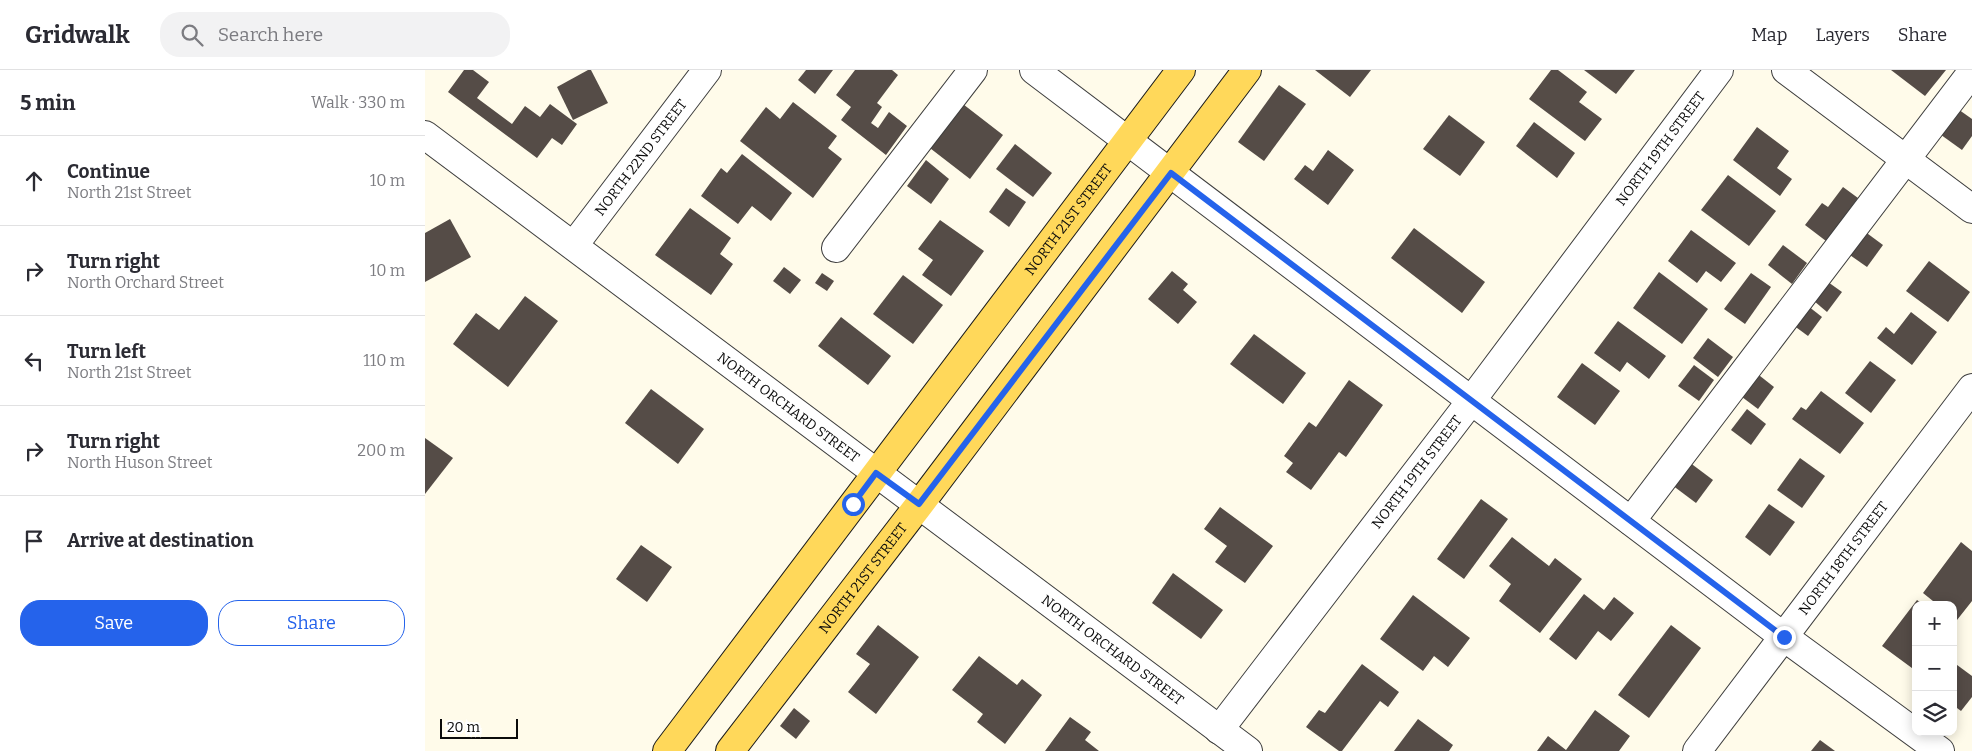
<!DOCTYPE html>
<html lang="en">
<head>
<meta charset="utf-8">
<style>
	:root { --surface:#fff; --page:#f2f2f3; --text:#2b2b33; --muted:#7c7c81; --line:#e1e1e2; --accent:#2563eb }
	body { margin:0; font-family:Bitter,serif; background:var(--page); color:var(--text) }
	.controls { position:absolute; right:15px; bottom:15px; display:grid; overflow:hidden; border-radius:10px; box-shadow:0 2px 12px #0003 }
	.controls button { width:45px; height:45px; display:grid; place-items:center; padding:0; border:0; border-bottom:1px solid var(--line); background:var(--surface); color:var(--text); font:25px sans-serif }
	.scale { position:absolute; left:15px; bottom:12px; width:78px; box-sizing:border-box; padding-left:5px; border:2px solid #0b0b0b; border-top:0; font-size:14px; line-height:18px; white-space:nowrap; color:#0b0b0b; -webkit-text-stroke:4px #fff; paint-order:stroke }
	.stop { position:absolute; width:15px; height:15px; margin:-11px; border:4px solid #2563eb; border-radius:50%; background:#fff }
	.stop.end { background:#2563eb; border-color:#fff; box-shadow:0 1px 5px #0008 }
	.list { margin:0; padding:0; list-style:none }
	h2 { display:flex; justify-content:space-between; align-items:center; height:65px; margin:0; padding:0 20px; font-size:21px }
	h2 small { font-size:16px; font-weight:400; color:var(--muted) }
	.list li { display:grid; grid-template-columns:32px 1fr auto; gap:15px; align-items:center; box-sizing:border-box; height:90px; padding:0 20px; border-top:1px solid var(--line) }
	.list b { display:block; font-size:19px; white-space:nowrap }
	.list p { margin:0; font-size:16px; white-space:nowrap; color:var(--muted) }
	.list em { font-size:16px; font-style:normal; color:var(--muted) }
	.actions { display:flex; gap:10px; padding:15px 20px }
	.actions a { flex:1; padding:11px 0; border:1px solid var(--accent); border-radius:20px; text-align:center; font-size:18px; color:var(--accent) }
	.actions .main { background:var(--accent); color:#fff }
	.icon { flex:none; width:28px; height:28px; fill:none; stroke:currentColor; stroke-width:2; stroke-linecap:round; stroke-linejoin:round }
	.map { position:relative; flex:none; width:1547px; height:681px; overflow:hidden }
	header { display:flex; align-items:center; gap:30px; box-sizing:border-box; height:70px; padding:0 25px; background:var(--surface); border-bottom:1px solid var(--line) }
	header strong { font-size:24px }
	nav { display:flex; gap:28px; margin-inline-start:auto; font-size:18px }
	.search { width:350px; height:45px; background:var(--page); display:flex; align-items:center; gap:12px; box-sizing:border-box; padding:0 18px; border-radius:20px; color:var(--muted); font-size:19px }
	main { display:flex }
	aside { flex:1; background:var(--surface) }
	.map>svg:first-child { display:block }
</style>
</head>
<body>
<header>
<strong>Gridwalk</strong>
<div class="search"><svg class="icon" aria-label="search" viewBox="0 0 24 24"><circle cx="10" cy="10" r="6"/><path d="M15 15l6 6"/></svg>Search here</div>
<nav><a>Map</a><a>Layers</a><a>Share</a></nav>
</header>
<main>
<aside>
<h2>5 min<small>Walk · 330 m</small></h2>
<ul class="list">
<li><svg class="icon" aria-label="ahead" viewBox="0 0 24 24"><path d="M12 20V5M6 11l6-6 6 6"/></svg><div><b>Continue</b><p>North 21st Street</p></div><em>10 m</em></li>
<li><svg class="icon" aria-label="right" viewBox="0 0 24 24"><path d="M7 20v-9h11M14 6l5 5-5 5"/></svg><div><b>Turn right</b><p>North Orchard Street</p></div><em>10 m</em></li>
<li><svg class="icon" aria-label="left" viewBox="0 0 24 24"><path d="M17 20v-9H6M10 6l-5 5 5 5"/></svg><div><b>Turn left</b><p>North 21st Street</p></div><em>110 m</em></li>
<li><svg class="icon" aria-label="right" viewBox="0 0 24 24"><path d="M7 20v-9h11M14 6l5 5-5 5"/></svg><div><b>Turn right</b><p>North Huson Street</p></div><em>200 m</em></li>
<li><svg class="icon" aria-label="arrive" viewBox="0 0 24 24"><path d="M6 21V4h12l-3 4 3 4H6"/></svg><div><b>Arrive at destination</b></div></li>
</ul>
<div class="actions"><a class="main">Save</a><a>Share</a></div>
</aside>
<div class="map">
<svg width="1547" height="681" viewBox="0 0 1547 681">
	<rect width="100%" height="100%" fill="#fffbea"/>
	<g fill="#554c47">
		<path d="M39 0H48L64 12 52 28 87 54 100 36 115 47 125 34 152 54 137 75 127 68 112 88 23 22Z"/>
		<path d="M163 0H166L183 33 148 50 132 17Z"/>
		<path d="M381 0H408L390 24 373 10Z"/>
		<path d="M430 0H467L473 5 452 33 457 37 446 53 453 58 464 42 482 56 461 85 416 50 426 37 411 25Z"/>
		<path d="M890 0H946L925 27Z"/>
		<path d="M1126 0H1133L1162 22 1154 32 1177 49 1160 71 1104 29Z"/>
		<path d="M1159 0H1210L1191 24Z"/>
		<path d="M1466 0H1521L1500 26Z"/>
		<path d="M854 15 881 34 839 91 813 72Z"/>
		<path d="M534 31 578 65 545 109 501 75Z"/>
		<path d="M368 32 412 66 403 78 417 89 388 128 315 71 341 37 355 49Z"/>
		<path d="M1530 37 1547 49V66L1537 80 1512 62Z"/>
		<path d="M1024 45 1060 72 1035 106 998 79Z"/>
		<path d="M1109 52 1150 83 1132 108 1091 76Z"/>
		<path d="M1332 57 1364 81 1352 98 1367 109 1355 126 1308 90Z"/>
		<path d="M590 74 627 103 608 127 571 99Z"/>
		<path d="M903 80 929 100 903 135 869 109 880 95 888 101Z"/>
		<path d="M317 84 367 123 346 151 327 136 313 154 276 126 296 98 302 103Z"/>
		<path d="M501 90 524 109 506 134 482 116Z"/>
		<path d="M1303 105 1351 141 1324 176 1276 140Z"/>
		<path d="M1418 117 1433 128 1401 171 1380 155 1397 133 1403 137Z"/>
		<path d="M581 118 601 132 584 157 564 142Z"/>
		<path d="M265 138 306 168 295 184 308 194 286 225 230 185Z"/>
		<path d="M25 149 46 187 0 212V163Z"/>
		<path d="M515 150 559 181 526 226 497 205 508 190 493 179Z"/>
		<path d="M989 158 1060 212 1037 243 966 188Z"/>
		<path d="M1266 160 1311 193 1296 212 1281 201 1272 213 1243 191Z"/>
		<path d="M1439 161 1458 175 1442 197 1422 183Z"/>
		<path d="M1358 175 1382 193 1367 214 1343 195Z"/>
		<path d="M1504 191 1545 222 1523 252 1481 221Z"/>
		<path d="M359 197 376 210 365 224 348 211Z"/>
		<path d="M747 201 763 214 758 220 772 232 753 254 723 229Z"/>
		<path d="M1234 202 1283 239 1257 274 1208 238Z"/>
		<path d="M397 203 409 211 402 221 390 213Z"/>
		<path d="M1326 203 1346 217 1320 254 1299 239Z"/>
		<path d="M478 205 518 235 488 274 448 244Z"/>
		<path d="M1403 212 1417 222 1402 242 1389 231Z"/>
		<path d="M100 226 133 251 83 317 28 274 51 243 74 260Z"/>
		<path d="M1383 236 1397 247 1383 266 1368 255Z"/>
		<path d="M1486 242 1512 262 1487 295 1452 268 1461 257 1469 264Z"/>
		<path d="M416 247 466 286 443 315 393 276Z"/>
		<path d="M1193 251 1241 286 1224 309 1202 292 1195 302 1169 283Z"/>
		<path d="M829 264 881 303 858 334 805 294Z"/>
		<path d="M1283 268 1308 287 1293 307 1268 288Z"/>
		<path d="M1445 291 1471 310 1446 343 1420 323Z"/>
		<path d="M1157 293 1195 321 1170 355 1132 327Z"/>
		<path d="M1269 295 1289 310 1274 331 1253 316Z"/>
		<path d="M1330 302 1349 317 1333 339 1313 324Z"/>
		<path d="M924 310 958 335 921 387 914 382 886 420 861 402 868 393 859 386 884 352 891 357Z"/>
		<path d="M226 319 279 359 253 394 200 353Z"/>
		<path d="M1396 321 1439 353 1415 384 1367 349 1376 337 1381 340Z"/>
		<path d="M1322 339 1341 354 1326 375 1306 360Z"/>
		<path d="M0 368 28 388 0 424Z"/>
		<path d="M1375 388 1400 406 1377 438 1352 420Z"/>
		<path d="M1264 392 1288 410 1271 433 1247 415Z"/>
		<path d="M1056 429 1083 449 1039 509 1012 489Z"/>
		<path d="M1344 434 1370 452 1345 486 1320 467Z"/>
		<path d="M795 437 848 476 820 513 790 492 802 476 779 459Z"/>
		<path d="M1087 467 1124 496 1130 488 1157 509 1115 563 1074 531 1086 514 1064 496Z"/>
		<path d="M1536 472 1547 481V531L1532 550 1528 547V535H1513L1498 523Z"/>
		<path d="M216 475 247 497 222 532 191 509Z"/>
		<path d="M748 503 798 540 776 569 727 533Z"/>
		<path d="M1159 524 1179 540 1189 527 1209 543 1186 571 1173 561 1151 590 1124 569Z"/>
		<path d="M988 525 1045 568 1023 597 1009 586 998 601 955 569Z"/>
		<path d="M1492 530 1499 535H1491V601L1457 576Z"/>
		<path d="M453 555 494 587 451 644 423 622 445 594 431 584Z"/>
		<path d="M1246 555 1276 578 1224 648 1193 625Z"/>
		<path d="M554 586 592 615 597 609 617 625 580 674 552 652 558 644 527 620Z"/>
		<path d="M1528 592 1547 606V627L1536 641 1528 635Z"/>
		<path d="M937 594 974 622 963 637 955 631 917 681H914L881 657 894 640 900 643Z"/>
		<path d="M369 638 385 651 371 669 355 656Z"/>
		<path d="M1170 640 1205 666 1194 681H1112L1123 666 1141 680Z"/>
		<path d="M645 647 666 662 660 670 674 681H620Z"/>
		<path d="M993 649 1028 675 1024 681H969Z"/>
		<path d="M1395 670 1410 681H1386Z"/>
	</g>
	<g fill="none" stroke-linecap="round" stroke-linejoin="round">
		<defs>
			<g id="minor">
				<path d="M609 0 1359 567 1515 681"/>
				<path d="M1361 0 1547 139"/>
				<path id="s1" d="M0 65 823 681"/>
				<path id="s2" d="M149 175 282 0"/>
				<path d="M411 178 548 0"/>
				<path d="M1206 451 1547 2"/>
				<path id="s3" d="M794 660 1046 331 1294 0"/>
				<path id="s4" d="M1272 681 1547 318"/>
			</g>
			<g id="major">
				<path id="s5" d="M242 681 756 0"/>
				<path id="s6" d="M305 681 494 435 822 0"/>
			</g>
		</defs>
		<use href="#minor" stroke="#3e3e3e" stroke-width="30"/>
		<use href="#major" stroke="#1c1c1c" stroke-width="30"/>
		<use href="#minor" stroke="#fff" stroke-width="28"/>
		<use href="#major" stroke="#ffd85a" stroke-width="28"/>
	</g>
	<g fill="none" stroke-linecap="round" stroke-linejoin="round">
		<path stroke="#2563eb" stroke-width="6" d="M428 434 451 403 494 434 746 103 1359 567"/>
	</g>
	<g text-anchor="middle" dominant-baseline="central" stroke-width="5" stroke-linejoin="round" paint-order="stroke">
		<g font-size="14" fill="#0b0b0b" stroke="#fff">
			<text stroke="none"><textPath href="#s3" startOffset="730">NORTH 19TH STREET</textPath></text>
			<text stroke="none"><textPath href="#s2" startOffset="110">NORTH 22ND STREET</textPath></text>
			<text stroke="none"><textPath href="#s5" startOffset="666">NORTH 21ST STREET</textPath></text>
			<text stroke="none"><textPath href="#s1" startOffset="454">NORTH ORCHARD STREET</textPath></text>
			<text stroke="none"><textPath href="#s3" startOffset="325">NORTH 19TH STREET</textPath></text>
			<text stroke="none"><textPath href="#s4" startOffset="242">NORTH 18TH STREET</textPath></text>
			<text stroke="none"><textPath href="#s6" startOffset="218">NORTH 21ST STREET</textPath></text>
			<text stroke="none"><textPath href="#s1" startOffset="859">NORTH ORCHARD STREET</textPath></text>
		</g>
	</g>
</svg>
<div class="controls">
<button>+</button>
<button>−</button>
<button><svg class="icon" aria-label="layers" viewBox="0 0 24 24"><path d="M12 4l9 5-9 5-9-5zM3 14l9 5 9-5"/></svg></button>
</div>
<div class="scale">20 m</div>
<div class="stop" style="left:428px;top:434px"></div>
<div class="stop end" style="left:1359px;top:567px"></div>
</div>
</main>
</body>
</html>
